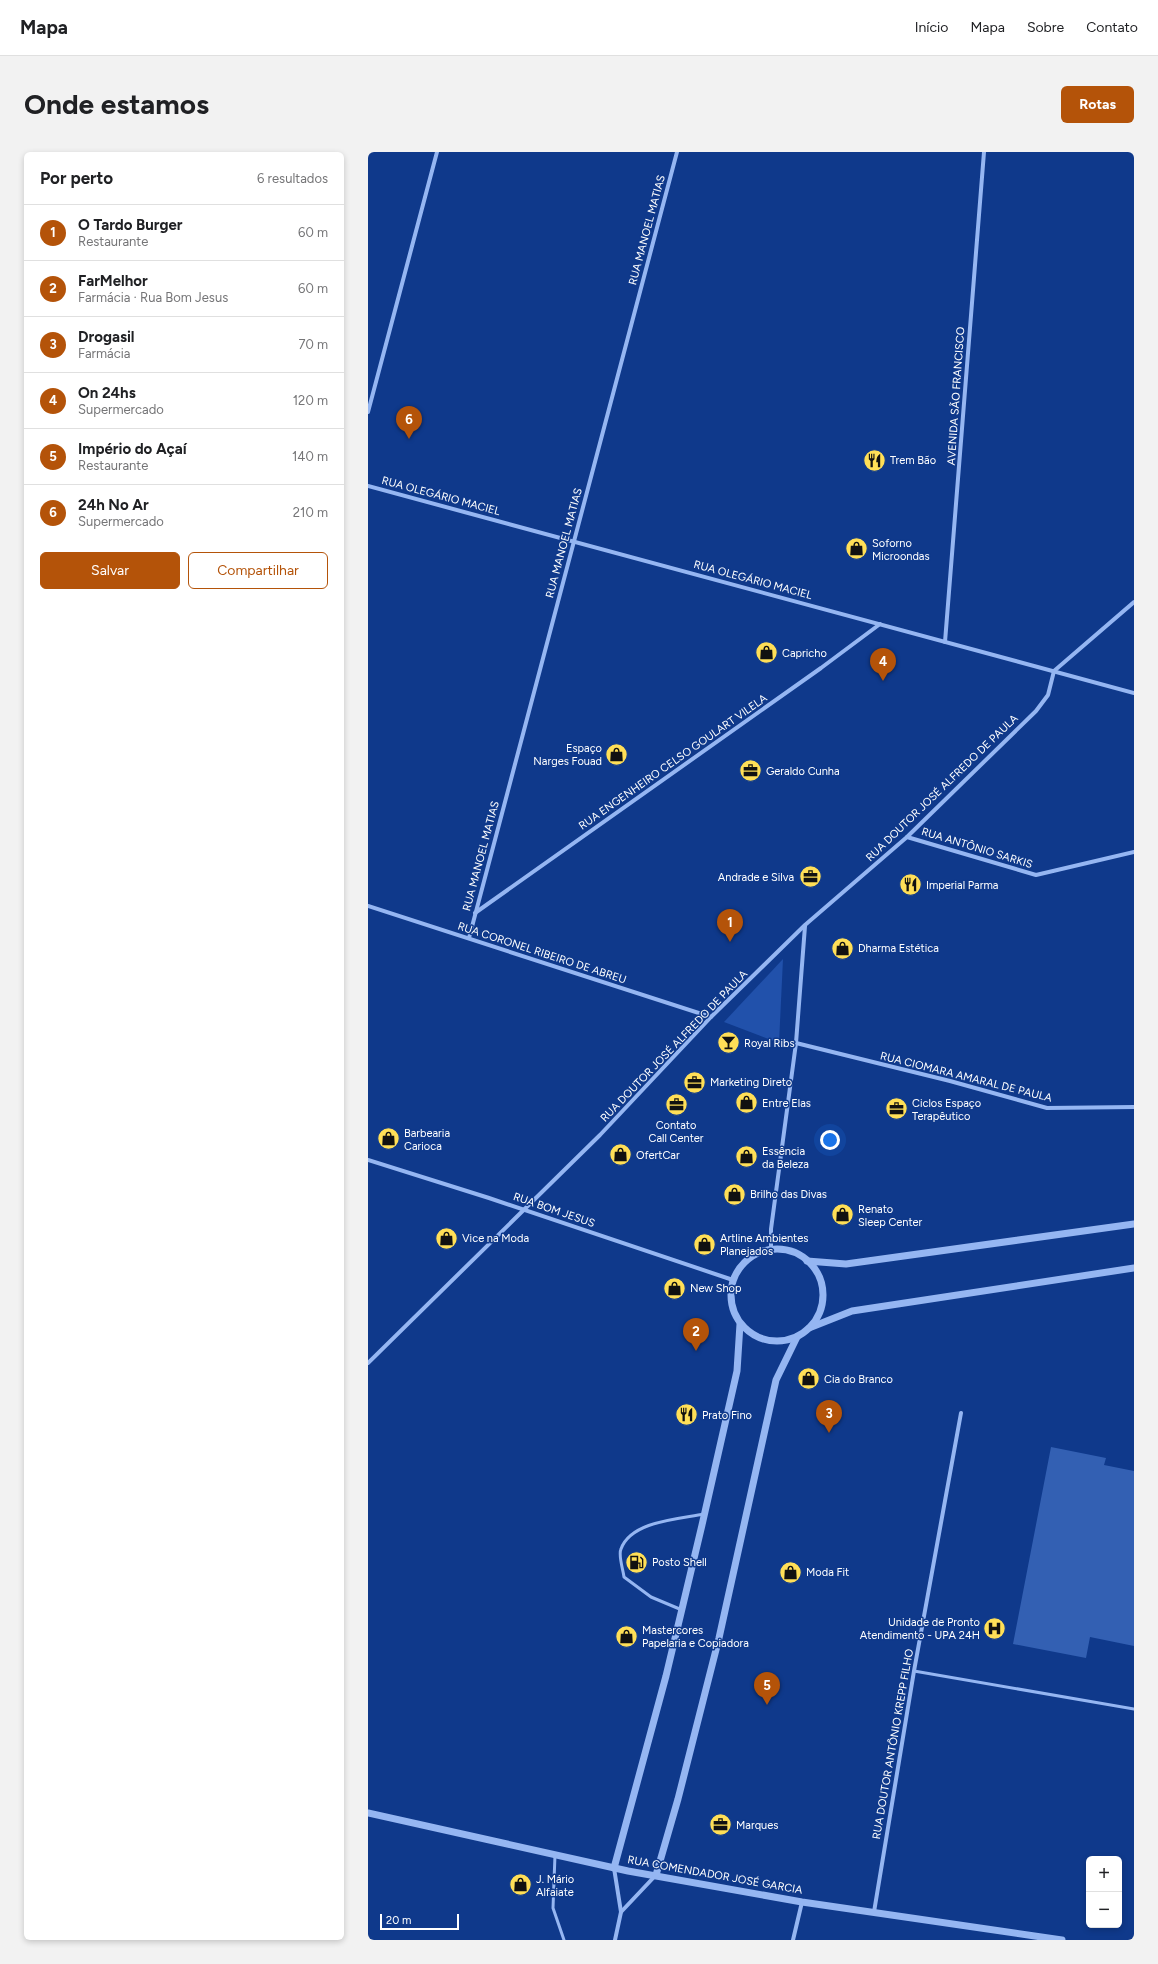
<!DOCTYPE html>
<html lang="pt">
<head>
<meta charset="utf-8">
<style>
	:root { --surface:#fff; --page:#f2f2f2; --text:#202124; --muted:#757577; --line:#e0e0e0; --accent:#b45309 }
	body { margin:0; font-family:Figtree,sans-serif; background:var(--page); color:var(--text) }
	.controls { position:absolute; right:12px; bottom:12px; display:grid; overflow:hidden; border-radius:6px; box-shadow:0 2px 6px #0003 }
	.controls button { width:36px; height:36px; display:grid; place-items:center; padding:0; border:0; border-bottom:1px solid var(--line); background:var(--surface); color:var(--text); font:20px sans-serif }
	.scale { position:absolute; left:12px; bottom:10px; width:79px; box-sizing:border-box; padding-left:4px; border:2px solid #fff; border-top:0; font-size:11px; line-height:14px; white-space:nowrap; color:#fff; -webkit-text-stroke:3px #0f398b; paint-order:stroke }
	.you { position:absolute; left:462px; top:988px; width:14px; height:14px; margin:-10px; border:3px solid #fff; border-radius:50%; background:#1a73e8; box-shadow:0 0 0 6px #1a73e833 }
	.badge { display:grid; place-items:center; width:26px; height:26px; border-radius:50%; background:var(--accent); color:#fff; font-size:13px; font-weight:700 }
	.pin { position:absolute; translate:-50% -33px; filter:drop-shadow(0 1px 2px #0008) }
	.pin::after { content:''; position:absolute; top:21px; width:14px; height:12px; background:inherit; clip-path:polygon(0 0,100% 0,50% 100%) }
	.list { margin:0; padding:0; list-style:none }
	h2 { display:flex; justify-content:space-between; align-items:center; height:52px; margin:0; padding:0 16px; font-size:17px }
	h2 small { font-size:13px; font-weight:400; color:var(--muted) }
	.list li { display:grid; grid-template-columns:26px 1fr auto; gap:12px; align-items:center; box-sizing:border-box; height:56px; padding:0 16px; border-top:1px solid var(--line) }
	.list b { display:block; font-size:15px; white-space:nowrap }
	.list p { margin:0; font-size:13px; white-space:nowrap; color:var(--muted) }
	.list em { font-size:13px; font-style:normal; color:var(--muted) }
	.actions { display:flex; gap:8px; padding:12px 16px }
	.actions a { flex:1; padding:9px 0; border:1px solid var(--accent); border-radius:6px; text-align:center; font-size:14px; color:var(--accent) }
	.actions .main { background:var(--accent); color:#fff }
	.map { position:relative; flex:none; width:766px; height:1788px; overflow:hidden; border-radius:6px }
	header { display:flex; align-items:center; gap:24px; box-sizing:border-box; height:56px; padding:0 20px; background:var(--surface); border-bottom:1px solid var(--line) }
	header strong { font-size:19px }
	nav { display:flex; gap:22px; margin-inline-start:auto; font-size:14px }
	.intro { display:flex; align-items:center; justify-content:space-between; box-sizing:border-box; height:96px; padding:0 24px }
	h1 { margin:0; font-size:28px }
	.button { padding:10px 18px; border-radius:6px; background:var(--accent); color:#fff; font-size:14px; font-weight:700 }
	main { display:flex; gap:24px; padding:0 24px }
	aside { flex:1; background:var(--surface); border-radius:6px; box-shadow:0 2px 6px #0003 }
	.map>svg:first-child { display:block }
</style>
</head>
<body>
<header>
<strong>Mapa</strong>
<nav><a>Início</a><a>Mapa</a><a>Sobre</a><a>Contato</a></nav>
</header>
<div class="intro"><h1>Onde estamos</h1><a class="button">Rotas</a></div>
<main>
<aside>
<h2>Por perto<small>6 resultados</small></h2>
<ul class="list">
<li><span class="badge">1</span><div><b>O Tardo Burger</b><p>Restaurante</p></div><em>60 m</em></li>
<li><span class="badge">2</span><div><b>FarMelhor</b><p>Farmácia · Rua Bom Jesus</p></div><em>60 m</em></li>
<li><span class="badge">3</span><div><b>Drogasil</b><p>Farmácia</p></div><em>70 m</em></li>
<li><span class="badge">4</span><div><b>On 24hs</b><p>Supermercado</p></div><em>120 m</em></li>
<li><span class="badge">5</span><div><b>Império do Açaí</b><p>Restaurante</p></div><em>140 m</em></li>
<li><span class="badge">6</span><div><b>24h No Ar</b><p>Supermercado</p></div><em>210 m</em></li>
</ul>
<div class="actions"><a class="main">Salvar</a><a>Compartilhar</a></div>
</aside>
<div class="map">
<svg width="766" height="1788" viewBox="0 0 766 1788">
	<rect width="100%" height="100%" fill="#0f398b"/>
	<path fill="#2151ab" d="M415 807 411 891 356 870Z"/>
	<path fill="#3360b3" d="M683 1295 738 1306 736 1313 766 1319V1494L722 1485 718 1506 645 1492Z"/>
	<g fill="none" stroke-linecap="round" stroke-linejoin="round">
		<g stroke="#95b6f2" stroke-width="3">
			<path d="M314 1458 283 1445 256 1425C255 1417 250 1403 253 1397 263 1369 311 1367 336 1362"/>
			<path d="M546 1519 766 1557"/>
			<path d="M187 1703 185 1756 196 1788"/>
		</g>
		<g stroke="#95b6f2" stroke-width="4">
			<path d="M0 260 69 0"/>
			<path d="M0 334 766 541"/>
			<path d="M577 490 616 0"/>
			<path d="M539 685 668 723 766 700"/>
			<path d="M0 754 343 865"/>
			<path d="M107 761 453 516 512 472"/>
			<path d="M101 786 309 0"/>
			<path d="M428 891 582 929 679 956 766 955"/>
			<path d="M0 1008 121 1046 365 1128"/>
			<path d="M403 1098V1077L428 891 437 774"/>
			<path d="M0 1211 232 983 343 865 437 773 539 685 668 559 680 543 686 519 766 450"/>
			<path d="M246 1716 253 1760 247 1788"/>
			<path d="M253 1760 287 1724"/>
			<path d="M506 1760 546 1519 593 1261"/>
			<path d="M425 1788 434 1750"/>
		</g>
		<g stroke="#95b6f2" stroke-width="7">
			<circle cx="409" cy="1143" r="46"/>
			<path d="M439 1109 478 1112 766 1072"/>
			<path d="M441 1176 484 1159 766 1116"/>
			<path d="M0 1661 260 1719 434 1750 694 1788"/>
			<path d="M246 1716 298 1524 334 1373 369 1219 372 1172"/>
			<path d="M288 1723 310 1647 351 1486 408 1228 429 1185"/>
		</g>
	</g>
	<defs>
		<symbol id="restaurant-disc" viewBox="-11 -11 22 22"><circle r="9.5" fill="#ffdf57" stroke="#0f398b"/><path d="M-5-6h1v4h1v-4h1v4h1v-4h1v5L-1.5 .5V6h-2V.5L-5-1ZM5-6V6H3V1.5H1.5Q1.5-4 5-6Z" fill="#111"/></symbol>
		<symbol id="shop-disc" viewBox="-11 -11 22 22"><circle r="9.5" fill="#ffdf57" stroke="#0f398b"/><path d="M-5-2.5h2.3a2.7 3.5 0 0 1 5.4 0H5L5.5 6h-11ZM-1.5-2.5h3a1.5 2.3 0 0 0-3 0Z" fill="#111"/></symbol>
		<symbol id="office-disc" viewBox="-11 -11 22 22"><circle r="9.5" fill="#ffdf57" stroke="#0f398b"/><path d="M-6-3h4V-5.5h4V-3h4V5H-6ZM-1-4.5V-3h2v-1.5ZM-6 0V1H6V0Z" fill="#111"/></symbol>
		<symbol id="bar-disc" viewBox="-11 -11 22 22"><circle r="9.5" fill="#ffdf57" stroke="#0f398b"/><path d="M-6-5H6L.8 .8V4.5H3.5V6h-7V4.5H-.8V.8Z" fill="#111"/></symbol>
		<symbol id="fuel-disc" viewBox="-11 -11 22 22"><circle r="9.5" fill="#ffdf57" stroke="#0f398b"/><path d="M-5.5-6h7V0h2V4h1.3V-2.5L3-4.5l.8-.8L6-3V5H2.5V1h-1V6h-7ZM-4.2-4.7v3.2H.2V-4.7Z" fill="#111"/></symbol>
		<symbol id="hospital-disc" viewBox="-11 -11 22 22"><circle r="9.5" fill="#ffdf57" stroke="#0f398b"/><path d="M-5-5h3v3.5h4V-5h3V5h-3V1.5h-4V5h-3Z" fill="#111"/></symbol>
	</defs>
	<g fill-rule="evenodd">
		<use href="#restaurant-disc" x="494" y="296" width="25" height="25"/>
		<use href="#shop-disc" x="476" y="384" width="25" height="25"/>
		<use href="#shop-disc" x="386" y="488" width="25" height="25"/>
		<use href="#shop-disc" x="236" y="590" width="25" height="25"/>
		<use href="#office-disc" x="370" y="606" width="25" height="25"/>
		<use href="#office-disc" x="430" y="712" width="25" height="25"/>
		<use href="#restaurant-disc" x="530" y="720" width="25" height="25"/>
		<use href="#shop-disc" x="462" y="784" width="25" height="25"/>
		<use href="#bar-disc" x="348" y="878" width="25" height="25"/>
		<use href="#office-disc" x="314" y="918" width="25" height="25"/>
		<use href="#shop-disc" x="366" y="938" width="25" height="25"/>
		<use href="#office-disc" x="296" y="940" width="25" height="25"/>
		<use href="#office-disc" x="516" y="944" width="25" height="25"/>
		<use href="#shop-disc" x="8" y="974" width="25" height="25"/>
		<use href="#shop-disc" x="240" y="990" width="25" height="25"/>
		<use href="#shop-disc" x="366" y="992" width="25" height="25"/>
		<use href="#shop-disc" x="354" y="1030" width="25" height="25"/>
		<use href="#shop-disc" x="462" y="1050" width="25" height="25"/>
		<use href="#shop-disc" x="66" y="1074" width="25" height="25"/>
		<use href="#shop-disc" x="324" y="1080" width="25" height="25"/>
		<use href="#shop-disc" x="294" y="1124" width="25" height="25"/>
		<use href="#shop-disc" x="428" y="1214" width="25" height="25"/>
		<use href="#restaurant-disc" x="306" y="1250" width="25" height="25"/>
		<use href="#fuel-disc" x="256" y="1398" width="25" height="25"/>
		<use href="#shop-disc" x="410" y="1408" width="25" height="25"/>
		<use href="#hospital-disc" x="614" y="1464" width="25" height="25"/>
		<use href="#shop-disc" x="246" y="1472" width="25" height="25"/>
		<use href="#office-disc" x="340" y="1660" width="25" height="25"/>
		<use href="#shop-disc" x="140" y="1720" width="25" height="25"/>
	</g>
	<g text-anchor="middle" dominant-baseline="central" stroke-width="3" stroke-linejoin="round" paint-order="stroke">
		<g font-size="11" fill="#fff" stroke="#0f398b">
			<text transform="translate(279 78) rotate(-75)">RUA MANOEL MATIAS</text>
			<text transform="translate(588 244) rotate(-86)">AVENIDA SÃO FRANCISCO</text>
			<text transform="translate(73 344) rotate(15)">RUA OLEGÁRIO MACIEL</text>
			<text transform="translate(196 391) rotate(-75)">RUA MANOEL MATIAS</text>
			<text transform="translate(385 428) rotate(15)">RUA OLEGÁRIO MACIEL</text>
			<text transform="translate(305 610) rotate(-35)">RUA ENGENHEIRO CELSO GOULART VILELA</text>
			<text transform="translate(574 636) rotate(-44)">RUA DOUTOR JOSÉ ALFREDO DE PAULA</text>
			<text transform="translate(609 696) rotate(17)">RUA ANTÔNIO SARKIS</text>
			<text transform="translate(113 704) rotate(-75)">RUA MANOEL MATIAS</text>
			<text transform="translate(174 801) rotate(18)">RUA CORONEL RIBEIRO DE ABREU</text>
			<text transform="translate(306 894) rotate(-46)">RUA DOUTOR JOSÉ ALFREDO DE PAULA</text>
			<text transform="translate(598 925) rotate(14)">RUA CIOMARA AMARAL DE PAULA</text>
			<text transform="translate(186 1058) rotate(19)">RUA BOM JESUS</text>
			<text transform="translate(525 1592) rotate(-80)">RUA DOUTOR ANTÔNIO KREPP FILHO</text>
			<text transform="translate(347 1723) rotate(10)">RUA COMENDADOR JOSÉ GARCIA</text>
		</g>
		<g font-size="11" fill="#fff" stroke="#0f398b" text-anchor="start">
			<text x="522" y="308">Trem Bão</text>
			<text x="504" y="391">Soforno<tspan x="504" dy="13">Microondas</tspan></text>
			<text x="414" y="501">Capricho</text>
			<text x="234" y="596" text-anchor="end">Espaço<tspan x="234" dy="13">Narges Fouad</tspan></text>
			<text x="398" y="619">Geraldo Cunha</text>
			<text x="426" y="725" text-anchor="end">Andrade e Silva</text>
			<text x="558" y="733">Imperial Parma</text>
			<text x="490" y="796">Dharma Estética</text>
			<text x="376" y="891">Royal Ribs</text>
			<text x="342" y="930">Marketing Direto</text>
			<text x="394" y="951">Entre Elas</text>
			<text x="544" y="951">Ciclos Espaço<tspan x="544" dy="13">Terapêutico</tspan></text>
			<text x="308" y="973" text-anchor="middle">Contato<tspan x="308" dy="13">Call Center</tspan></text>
			<text x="36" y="981">Barbearia<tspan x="36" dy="13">Carioca</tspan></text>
			<text x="394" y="999">Essência<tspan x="394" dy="13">da Beleza</tspan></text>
			<text x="268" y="1003">OfertCar</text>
			<text x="382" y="1042">Brilho das Divas</text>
			<text x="490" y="1057">Renato<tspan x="490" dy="13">Sleep Center</tspan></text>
			<text x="94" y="1086">Vice na Moda</text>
			<text x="352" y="1086">Artline Ambientes<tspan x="352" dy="13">Planejados</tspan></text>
			<text x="322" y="1136">New Shop</text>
			<text x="456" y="1227">Cia do Branco</text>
			<text x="334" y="1263">Prato Fino</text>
			<text x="284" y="1410">Posto Shell</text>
			<text x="438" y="1420">Moda Fit</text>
			<text x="612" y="1470" text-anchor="end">Unidade de Pronto<tspan x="612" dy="13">Atendimento - UPA 24H</tspan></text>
			<text x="274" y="1478">Mastercores<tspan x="274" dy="13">Papelaria e Copiadora</tspan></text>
			<text x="368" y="1673">Marques</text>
			<text x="168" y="1727">J. Mário<tspan x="168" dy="13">Alfaiate</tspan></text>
		</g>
	</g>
</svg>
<div class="controls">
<button>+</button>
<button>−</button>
</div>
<div class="scale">20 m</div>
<div class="you"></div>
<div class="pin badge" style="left:362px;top:790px">1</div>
<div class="pin badge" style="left:328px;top:1199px">2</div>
<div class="pin badge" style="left:461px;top:1281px">3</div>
<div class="pin badge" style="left:515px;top:529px">4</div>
<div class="pin badge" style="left:399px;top:1553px">5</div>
<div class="pin badge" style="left:41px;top:287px">6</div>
</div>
</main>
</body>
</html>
